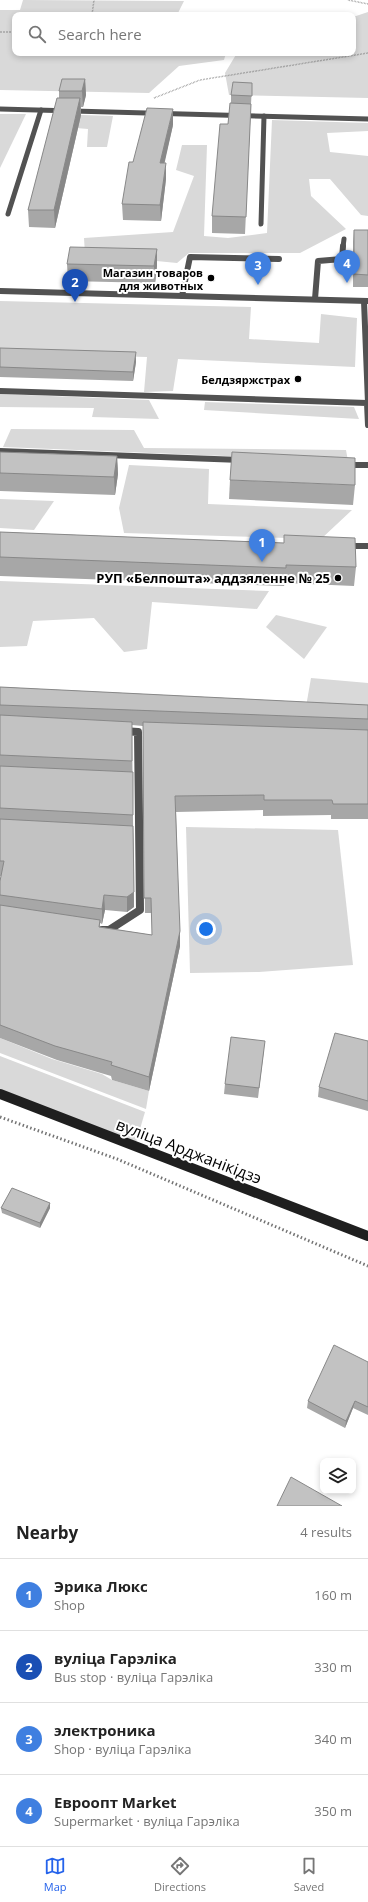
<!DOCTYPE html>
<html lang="en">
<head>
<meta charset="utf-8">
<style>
	:root { --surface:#fff; --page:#f2f2f2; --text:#222; --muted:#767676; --line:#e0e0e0; --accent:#2563eb }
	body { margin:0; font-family:"Open Sans",sans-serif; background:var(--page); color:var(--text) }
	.controls { position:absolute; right:12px; bottom:12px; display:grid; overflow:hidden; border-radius:8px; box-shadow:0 2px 6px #0003 }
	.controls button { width:36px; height:36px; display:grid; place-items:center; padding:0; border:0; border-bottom:1px solid var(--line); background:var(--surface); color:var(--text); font:20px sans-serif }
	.you { position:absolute; left:206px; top:929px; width:14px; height:14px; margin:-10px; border:3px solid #fff; border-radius:50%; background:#1a73e8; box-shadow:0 0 0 6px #1a73e833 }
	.badge { display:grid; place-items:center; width:26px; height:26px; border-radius:50%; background:var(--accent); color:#fff; font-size:13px; font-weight:700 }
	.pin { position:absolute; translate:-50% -33px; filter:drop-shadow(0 1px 2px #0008) }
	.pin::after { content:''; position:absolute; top:21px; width:14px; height:12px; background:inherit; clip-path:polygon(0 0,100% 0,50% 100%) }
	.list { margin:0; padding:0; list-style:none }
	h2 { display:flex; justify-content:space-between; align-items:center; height:52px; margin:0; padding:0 16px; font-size:17px }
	h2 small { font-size:13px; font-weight:400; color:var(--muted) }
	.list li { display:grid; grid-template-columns:26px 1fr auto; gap:12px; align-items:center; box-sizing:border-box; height:72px; padding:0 16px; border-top:1px solid var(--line) }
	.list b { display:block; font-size:15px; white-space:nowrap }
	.list p { margin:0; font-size:13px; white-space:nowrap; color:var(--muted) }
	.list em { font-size:13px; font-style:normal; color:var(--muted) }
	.icon { flex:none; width:22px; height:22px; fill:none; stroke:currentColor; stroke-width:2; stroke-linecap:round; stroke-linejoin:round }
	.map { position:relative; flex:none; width:368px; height:1506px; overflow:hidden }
	.search { position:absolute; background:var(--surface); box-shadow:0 2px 6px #0003; left:12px; right:12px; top:12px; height:44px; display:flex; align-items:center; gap:10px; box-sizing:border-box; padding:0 14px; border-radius:8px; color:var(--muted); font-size:15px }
	.sheet { height:340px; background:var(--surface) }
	nav { display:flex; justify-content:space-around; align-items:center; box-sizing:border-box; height:56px; border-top:1px solid var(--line); background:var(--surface); font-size:11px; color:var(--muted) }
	nav a { display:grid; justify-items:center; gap:2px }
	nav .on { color:var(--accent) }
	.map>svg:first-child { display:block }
</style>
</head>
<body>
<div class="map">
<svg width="368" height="1506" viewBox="0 0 368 1506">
	<rect width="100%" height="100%" fill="#fff"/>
	<g fill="#d9d9d9">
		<path d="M23 0 184 1 177 15H15V53H226L224 60 179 66 149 93 0 90V10H20Z"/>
		<path d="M368 12V98L229 95 225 73 237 53H353V17Z"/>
		<path d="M0 114H26L0 168Z"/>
		<path d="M52 114 113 116 107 147H87L88 129 52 126Z"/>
		<path d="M272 120 368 123V131L327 133 330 152 368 156V216L361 215 330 179H309L311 196 346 229 300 253H189L177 263 85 254 84 238 173 232 194 176 176 170 182 145H207L204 236 228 238 267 233Z"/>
		<path d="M0 301 251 307 249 339 319 343 321 314 357 318 355 367 178 359 173 391 144 392 147 357 0 353Z"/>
		<path d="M0 394 149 400 159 419 92 417 94 408 0 407Z"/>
		<path d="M205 402 354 407 359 419 204 410Z"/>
		<path d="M11 429 134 430 144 448 346 450 348 461 3 447Z"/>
		<path d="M129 465 209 469 208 504 352 510 321 539 124 533 119 508Z"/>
		<path d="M0 499 54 501 34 530 0 528Z"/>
		<path d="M0 581 269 591 257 609 152 602 147 649 124 652 94 618 33 621 27 646 0 647Z"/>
		<path d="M276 615 327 627 304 659 266 627Z"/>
		<path d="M311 678 368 683V721L304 718Z"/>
		<path d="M186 827 338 830 353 965 259 972 190 973Z"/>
		<path d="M0 1038 52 1059 102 1074 112 1080 149 1091 146 1109 0 1053Z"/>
		<path d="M0 1056 145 1112 135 1146 0 1094Z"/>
	</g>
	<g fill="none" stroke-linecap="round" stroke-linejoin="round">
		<g stroke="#747474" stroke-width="1.5" stroke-dasharray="0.5 1" stroke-linecap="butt">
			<path d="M348 0 368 4"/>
			<path d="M92 15 94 0"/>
			<path d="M0 32H15"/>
			<path d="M154 98 200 80 368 53"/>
		</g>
		<path stroke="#747474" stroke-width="3" stroke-dasharray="1.5 2.5" stroke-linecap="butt" d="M0 1117 117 1159 368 1266"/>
		<g stroke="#525252" stroke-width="5">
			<path d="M0 109 368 119"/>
			<path d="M8 214 41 110"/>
			<path d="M261 224 264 116"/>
			<path d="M343 247 344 239"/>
		</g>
		<g stroke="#525252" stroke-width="6">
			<path d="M182 296 190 257 279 259"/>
			<path d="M315 299 318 261 342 259 343 246"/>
			<path d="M364 301 368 403"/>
			<path d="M0 391 367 403 368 425"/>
			<path d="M0 451 241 460"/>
			<path d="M345 465H368"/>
			<path d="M345 546H368"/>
		</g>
		<path stroke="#525252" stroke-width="8" d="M102 930H109L140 910 138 732 123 731"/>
		<path stroke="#525252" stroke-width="6" d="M0 291 368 301"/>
		<path stroke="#1f1f1f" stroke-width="10" d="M0 1094 368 1236"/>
	</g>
	<g fill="#a7a7a7" fill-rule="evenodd">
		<path d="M85 79 86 95 83 107H81V115L55 228 29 227 28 210 59 98V91Z"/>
		<path d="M252 83 245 234 212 233V216L228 124 231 103V95Z"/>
		<path d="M173 125 164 163 166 179 161 221 123 220 122 204 133 162Z"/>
		<path d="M354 230H368V287H353V242Z"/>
		<path d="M157 249V266L155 283 68 281 67 264Z"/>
		<path d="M0 348 136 362 133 381 0 377Z"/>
		<path d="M0 452 117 456 118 474 115 495 0 491Z"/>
		<path d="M230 480 355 485 353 505 229 499Z"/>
		<path d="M0 532 284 543V535L356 567 354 586 285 583 284 586 0 576Z"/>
		<path d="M0 687 368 705V819H331V815L263 816V810L176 812 180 946 149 1091 112 1080 111 1076 57 1060 0 1038V881L1 876H0ZM132 725 143 726 145 913H152V935L100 927V923L102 924 105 910 127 912 134 907Z"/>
		<path d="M368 1041V1111L318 1097 319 1087Z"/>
		<path d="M264 1050 258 1098 224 1094 225 1084Z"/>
		<path d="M50 1203V1208L40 1228 2 1213 1 1208Z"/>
		<path d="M368 1362V1415L353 1408 345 1428 307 1408 308 1401Z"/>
	</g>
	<g fill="#888">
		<path d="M85 79 86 95 83 107 82 91Z"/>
		<path d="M80 98 81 115 55 228 54 210Z"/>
		<path d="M173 109V125L161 179 160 163Z"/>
		<path d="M166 163V179L161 221 160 205Z"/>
		<path d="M157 249V266L155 283 154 266Z"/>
		<path d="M136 352V362L133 381V372Z"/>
		<path d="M117 456 118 474 115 495 114 477Z"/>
		<path d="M133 826 134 907 127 912V897Z"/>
		<path d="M104 895 105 910 102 924V909Z"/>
		<path d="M180 931V946L149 1091V1077Z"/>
		<path d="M50 1203V1208L40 1228V1223Z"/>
		<path d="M355 1401 353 1408 345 1428 346 1421Z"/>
	</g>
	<g fill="#c2c2c2" stroke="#888">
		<path d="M62 79H85L82 91H59Z"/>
		<path d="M233 82 252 83V96L231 95Z"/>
		<path d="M57 98H80L54 210H28Z"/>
		<path d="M230 103 251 104 246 217 212 216 220 124H228Z"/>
		<path d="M147 108 173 109 160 163H166L160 205 122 204 129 162H133Z"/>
		<path d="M354 230H368V275L354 274Z"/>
		<path d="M70 247 157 249 154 266 67 264Z"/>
		<path d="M0 348 136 352 133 372 0 367Z"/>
		<path d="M0 452 117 456 114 477 0 473Z"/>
		<path d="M232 452 355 458V485L230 480Z"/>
		<path d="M0 532 284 543V535L355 538 356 567 286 565V568L0 557Z"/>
		<path d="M0 687 368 705V719L0 705Z"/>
		<path d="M0 715 132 722V761L0 755Z"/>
		<path d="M143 722 368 730V804H333L332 800H264V795L175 796 180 931 149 1077 111 1065 112 1062 55 1046 0 1025V905L100 920 99 927 152 935 151 898H144Z"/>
		<path d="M0 766 133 772V815L0 808Z"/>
		<path d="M0 819 133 826 134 892 127 897 104 895 102 909 0 895V881L4 861H0Z"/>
		<path d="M335 1033 368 1041V1101L319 1087Z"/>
		<path d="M231 1037 265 1041 259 1088 225 1084Z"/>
		<path d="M12 1188 50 1203 40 1223 1 1208Z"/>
		<path d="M334 1345 368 1362V1407L355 1401 346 1421 308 1401Z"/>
		<path d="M291 1477 342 1506H277Z"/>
	</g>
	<g fill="#000" stroke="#fff" stroke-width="1.5">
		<circle cx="211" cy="278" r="4"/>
		<circle cx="298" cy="379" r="4"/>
		<circle cx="338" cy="578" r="4"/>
	</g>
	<g text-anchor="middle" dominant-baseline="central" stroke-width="4" stroke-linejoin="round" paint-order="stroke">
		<g font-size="11" font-weight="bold" fill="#000" stroke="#fff" text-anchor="end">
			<text x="203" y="272">Магазин товаров<tspan x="203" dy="13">для животных</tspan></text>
			<text x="290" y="379">Белдзяржстрах</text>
		</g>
		<g font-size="13" font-weight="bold" fill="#000" stroke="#fff" text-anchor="end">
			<text x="330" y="578">РУП «Белпошта» аддзяленне № 25</text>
		</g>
		<g font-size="16" fill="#000" stroke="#fff">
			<text transform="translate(189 1151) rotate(21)">вуліца Арджанікідзэ</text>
		</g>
	</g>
</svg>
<div class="controls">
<button><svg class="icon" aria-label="layers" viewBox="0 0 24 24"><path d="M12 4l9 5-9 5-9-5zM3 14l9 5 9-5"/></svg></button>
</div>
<div class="you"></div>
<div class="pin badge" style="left:262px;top:562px;background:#3f7fe0">1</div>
<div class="pin badge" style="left:75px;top:302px;background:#1a4fb4">2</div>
<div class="pin badge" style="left:258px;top:285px;background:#3f7fe0">3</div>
<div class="pin badge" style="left:347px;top:283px;background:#3f7fe0">4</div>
<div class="search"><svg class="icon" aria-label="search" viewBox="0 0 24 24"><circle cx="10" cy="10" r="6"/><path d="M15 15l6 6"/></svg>Search here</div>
</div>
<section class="sheet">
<h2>Nearby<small>4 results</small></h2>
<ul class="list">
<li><span class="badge" style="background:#3f7fe0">1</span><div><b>Эрика Люкс</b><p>Shop</p></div><em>160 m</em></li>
<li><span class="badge" style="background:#1a4fb4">2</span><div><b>вуліца Гарэліка</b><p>Bus stop · вуліца Гарэліка</p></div><em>330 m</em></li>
<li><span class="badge" style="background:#3f7fe0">3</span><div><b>электроника</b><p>Shop · вуліца Гарэліка</p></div><em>340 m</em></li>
<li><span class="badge" style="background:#3f7fe0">4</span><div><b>Евроопт Market</b><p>Supermarket · вуліца Гарэліка</p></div><em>350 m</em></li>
</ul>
</section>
<nav>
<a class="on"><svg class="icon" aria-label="map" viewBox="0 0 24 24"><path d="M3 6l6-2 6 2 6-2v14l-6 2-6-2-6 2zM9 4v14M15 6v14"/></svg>Map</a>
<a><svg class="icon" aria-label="directions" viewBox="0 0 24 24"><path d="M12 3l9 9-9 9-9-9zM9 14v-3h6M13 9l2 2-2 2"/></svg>Directions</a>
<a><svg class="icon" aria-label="saved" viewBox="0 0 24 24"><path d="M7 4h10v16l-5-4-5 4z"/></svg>Saved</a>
</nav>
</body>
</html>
